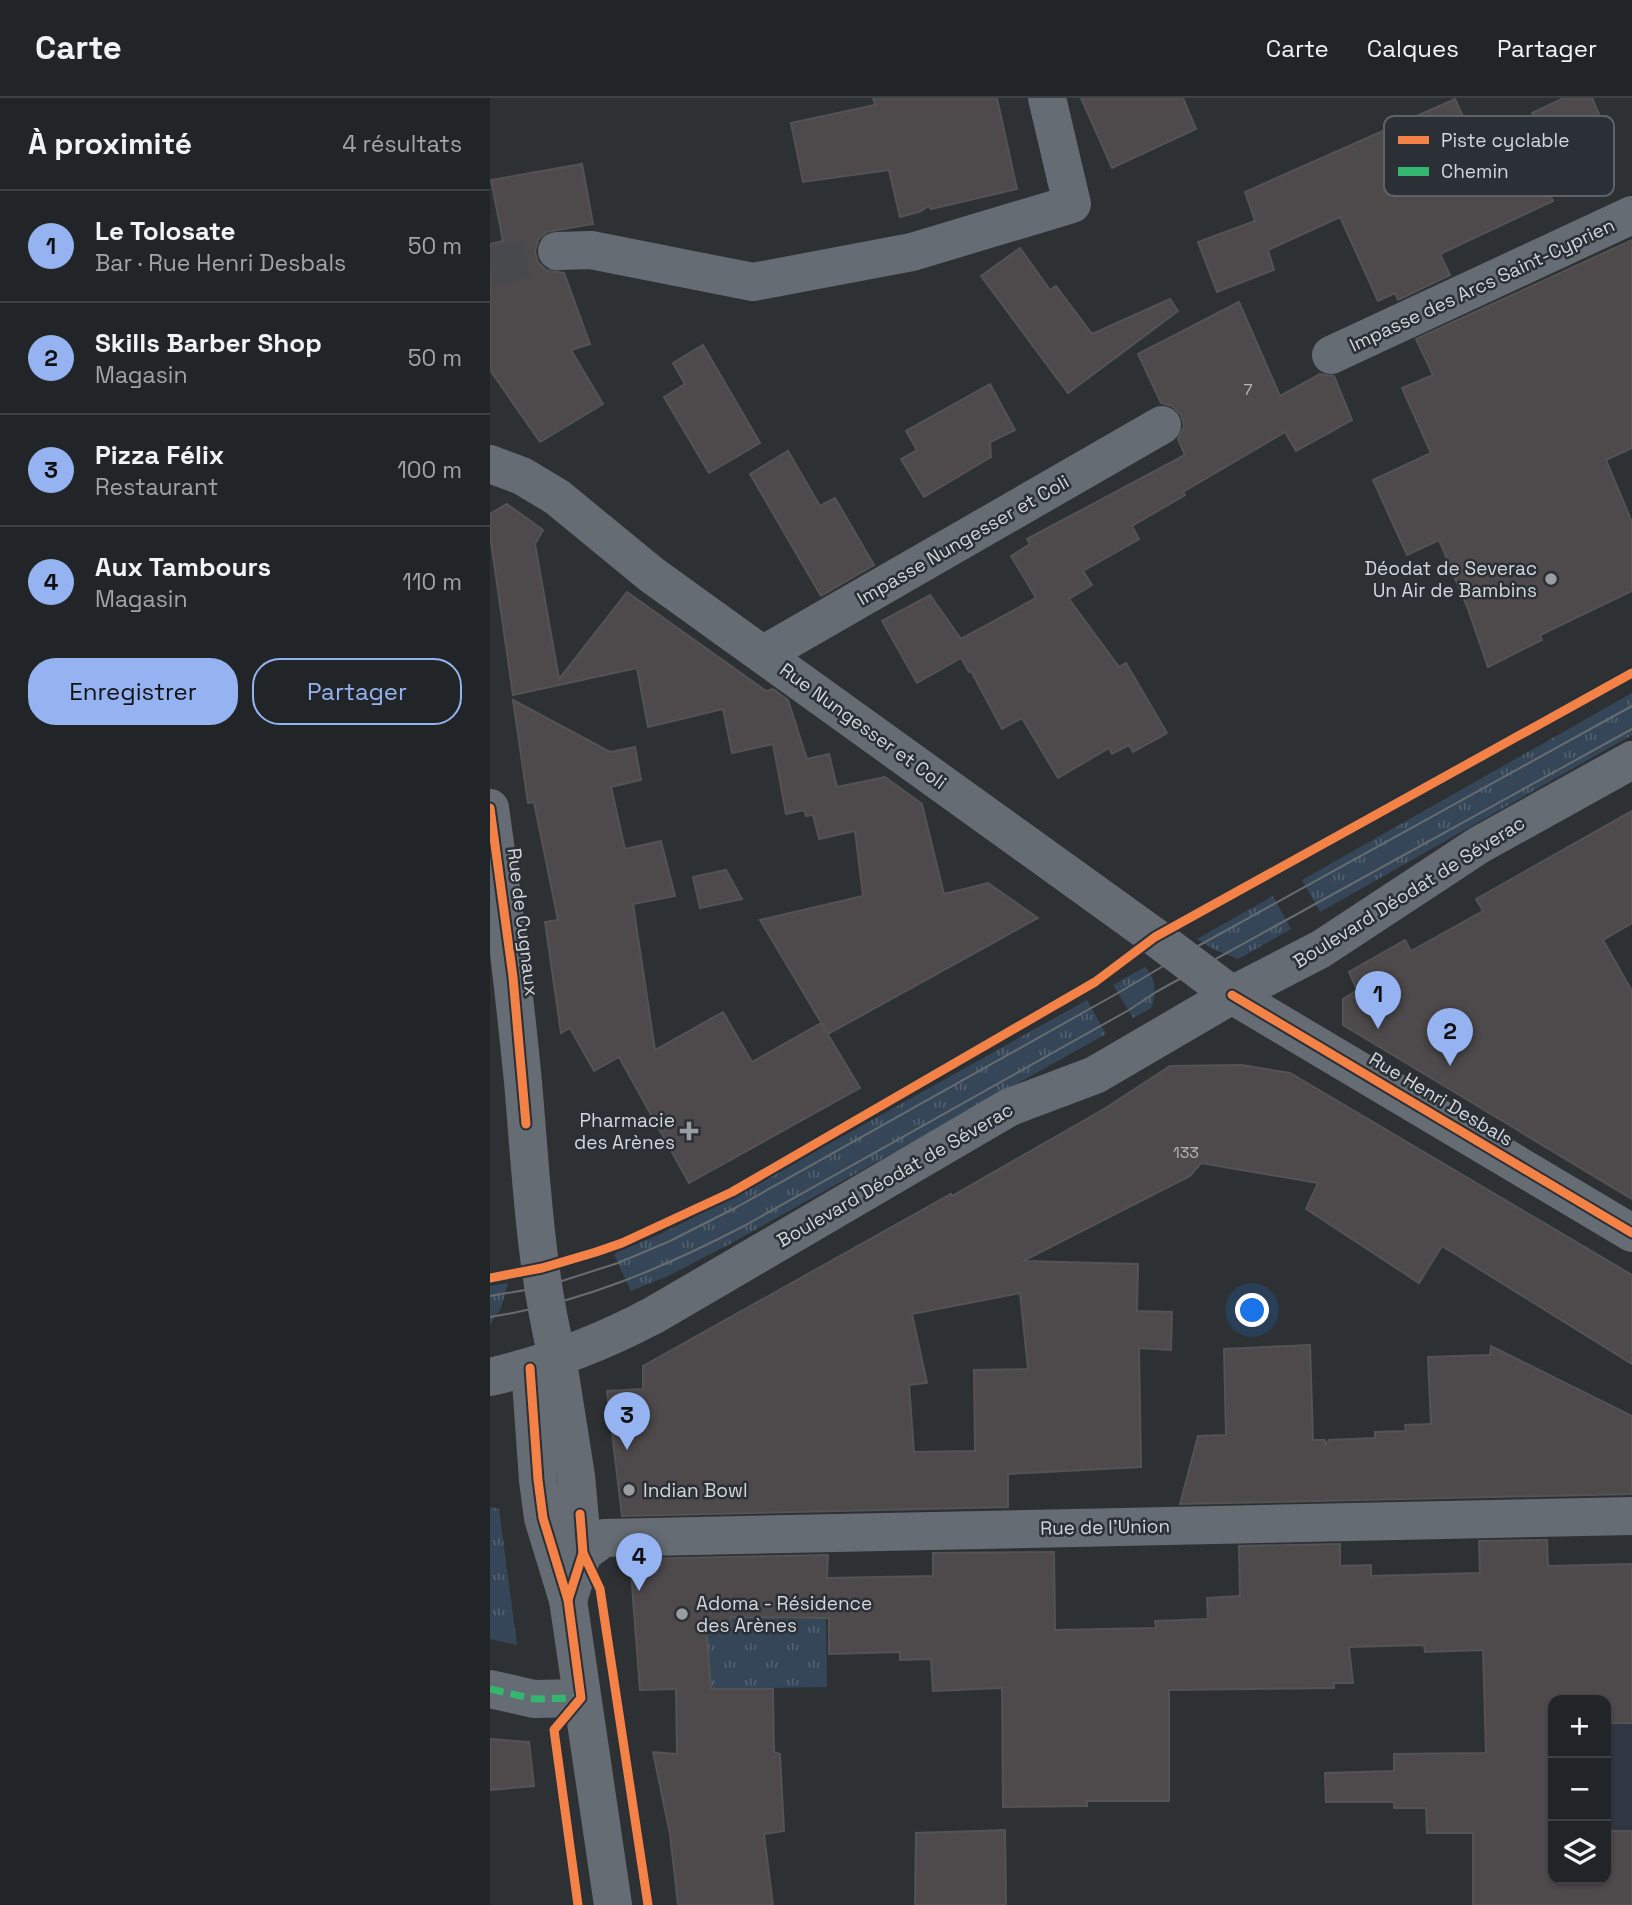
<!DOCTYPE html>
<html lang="fr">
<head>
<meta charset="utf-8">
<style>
	:root { --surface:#222527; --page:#2e3133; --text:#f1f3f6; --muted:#a2a5a7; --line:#3f4244; --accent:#95b2f1 }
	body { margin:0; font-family:"Space Grotesk",sans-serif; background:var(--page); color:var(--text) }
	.controls { position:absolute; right:21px; bottom:21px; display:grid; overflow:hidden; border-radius:14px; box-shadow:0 2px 5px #0004 }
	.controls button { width:63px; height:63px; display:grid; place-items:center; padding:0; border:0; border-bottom:2px solid var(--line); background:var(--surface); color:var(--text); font:35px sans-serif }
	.you { position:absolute; left:763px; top:1213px; width:24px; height:24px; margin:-18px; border:5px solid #fff; border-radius:50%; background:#1a73e8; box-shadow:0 0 0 10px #1a73e833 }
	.badge { display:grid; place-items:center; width:46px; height:46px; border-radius:50%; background:var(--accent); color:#111; font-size:23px; font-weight:700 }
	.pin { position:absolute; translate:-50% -58px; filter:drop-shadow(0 2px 4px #0008) }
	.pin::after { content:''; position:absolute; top:37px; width:24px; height:21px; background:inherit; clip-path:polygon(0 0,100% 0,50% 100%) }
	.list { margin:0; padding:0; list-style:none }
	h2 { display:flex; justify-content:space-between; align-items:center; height:91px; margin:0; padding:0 28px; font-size:30px }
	h2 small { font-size:23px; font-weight:400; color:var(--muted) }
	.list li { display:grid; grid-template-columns:46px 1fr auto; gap:21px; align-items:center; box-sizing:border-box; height:112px; padding:0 28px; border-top:2px solid var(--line) }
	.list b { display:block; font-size:26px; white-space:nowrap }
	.list p { margin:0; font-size:23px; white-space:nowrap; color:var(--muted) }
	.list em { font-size:23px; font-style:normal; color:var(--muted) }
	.actions { display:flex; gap:14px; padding:21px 28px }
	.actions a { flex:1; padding:16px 0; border:2px solid var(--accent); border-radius:28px; text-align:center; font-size:24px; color:var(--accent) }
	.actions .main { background:var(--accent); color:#111 }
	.icon { flex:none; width:38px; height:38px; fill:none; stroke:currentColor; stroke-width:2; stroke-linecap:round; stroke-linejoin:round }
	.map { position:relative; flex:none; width:1142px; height:1807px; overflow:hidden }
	header { display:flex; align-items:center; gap:42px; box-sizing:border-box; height:98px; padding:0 35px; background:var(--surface); border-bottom:2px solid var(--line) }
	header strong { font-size:33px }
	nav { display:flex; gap:38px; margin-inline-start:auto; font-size:24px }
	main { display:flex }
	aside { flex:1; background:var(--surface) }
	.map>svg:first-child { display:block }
</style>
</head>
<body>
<header>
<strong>Carte</strong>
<nav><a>Carte</a><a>Calques</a><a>Partager</a></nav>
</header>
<main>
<aside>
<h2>À proximité<small>4 résultats</small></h2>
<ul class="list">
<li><span class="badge">1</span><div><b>Le Tolosate</b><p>Bar · Rue Henri Desbals</p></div><em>50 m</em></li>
<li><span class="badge">2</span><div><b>Skills Barber Shop</b><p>Magasin</p></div><em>50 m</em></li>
<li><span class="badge">3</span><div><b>Pizza Félix</b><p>Restaurant</p></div><em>100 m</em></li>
<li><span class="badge">4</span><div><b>Aux Tambours</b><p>Magasin</p></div><em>110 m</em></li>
</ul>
<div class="actions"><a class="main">Enregistrer</a><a>Partager</a></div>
</aside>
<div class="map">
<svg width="1142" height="1807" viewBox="0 0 1142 1807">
	<defs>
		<pattern id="grass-tufts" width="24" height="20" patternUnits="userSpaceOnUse" patternTransform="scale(1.75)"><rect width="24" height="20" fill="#354658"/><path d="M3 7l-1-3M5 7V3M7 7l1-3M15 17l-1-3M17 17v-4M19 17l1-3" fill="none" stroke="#51606f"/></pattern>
	</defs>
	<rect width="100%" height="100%" fill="#2e3134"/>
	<path fill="#2f3842" d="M1142 1593V1807H1106V1781H1116V1602H1107V1594Z"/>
	<g fill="url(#grass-tufts)">
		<path d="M1142 595V637L830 814 812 782Z"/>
		<path d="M783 798 801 831 748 861 725 852 707 841Z"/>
		<path d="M655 869C667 882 666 895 661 910L643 920 623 887Z"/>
		<path d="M597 902 616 936 238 1147 178 1178 141 1193 124 1157 127 1154 168 1137 242 1100Z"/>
		<path d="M18 1185 11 1210 0 1227V1188Z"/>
		<path d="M0 1409 9 1411 27 1547 0 1541Z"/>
		<path d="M291 1459 290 1521 336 1520 337 1589 221 1591 216 1530 241 1527 236 1461Z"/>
	</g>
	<g fill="#4e4a4c" stroke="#535354" stroke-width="2" fill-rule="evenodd">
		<path d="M383 0H507L527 91 441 111 439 108 429 114 410 119 399 72 313 84 301 25 385 7Z"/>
		<path d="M591 0H693L706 31 622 70Z"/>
		<path d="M1074 0H1102L1113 25 1059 51 1042 15Z"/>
		<path d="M965 1 1006 90 1049 72 1063 103 950 156 960 177 908 202 905 195 888 203 850 119 778 152 784 172 727 194 708 144 765 123 755 94Z"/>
		<path d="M92 66 103 126 56 134 48 142 45 154 48 164 56 172 74 175 100 246 81 252 113 306 50 344 0 272V146L13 143 1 82Z"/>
		<path d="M1142 142V350L1116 362 1142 424V493L1050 537 1052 542 998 569 978 511 949 442 917 457 883 382 941 355 912 290 943 277 926 241Z"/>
		<path d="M530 150 560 192 566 188 602 236 680 201 688 213 578 295 491 178Z"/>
		<path d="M749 204 790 298 830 276 844 278 862 322 806 353 795 334 693 394 695 397 642 428 649 441 593 473 602 487 579 501 629 569 636 565 677 635 643 654 639 647 622 656 619 650 568 680 532 620 512 631 481 573 479 574 471 560 427 585 392 523 440 497 471 541 546 500 521 458 540 446 537 441 695 357 688 341 694 328 691 317 682 308 671 305 648 256Z"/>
		<path d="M213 247 270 345 219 375 174 299 195 286 183 265Z"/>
		<path d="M500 286 525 332 500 344 501 359 434 399 411 361 427 352 416 333Z"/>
		<path d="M298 353 330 408 345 400 384 467 331 498 260 376Z"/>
		<path d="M17 406 53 432 45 446 69 581 137 494 276 593 283 591 298 602 317 661 339 656 347 689 395 679 432 706 454 796 498 785 548 820 338 936 270 822 373 798 365 733 329 741 323 717 316 718 314 712 296 716 283 646 242 655 233 611 158 629 147 570 23 597 0 437V416Z"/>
		<path d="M23 602 120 654 145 649 151 682 121 689 135 751 171 743 185 798 143 806 165 952 233 914 262 964 331 925 370 990 199 1085 129 959 104 973 80 930 71 935 55 824 68 822 44 704 38 705Z"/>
		<path d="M1142 713V825L1113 842 1142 893V1101L853 927V901L867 892 859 874 915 842 921 853 993 813 986 801Z"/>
		<path d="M236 772 252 801 210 810 203 779Z"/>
		<path d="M752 967 800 975 1142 1177V1266L952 1148 929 1185 816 1111 828 1085 711 1065 700 1078 533 1163 648 1166 647 1213 682 1214 681 1252 649 1250 651 1369 518 1376V1409L132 1418 117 1293 153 1291V1268L461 1096 462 1098 614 1011 680 968ZM530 1195 538 1271 484 1272 485 1353 424 1354 419 1287 437 1285 422 1216Z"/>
		<path d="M820 1247 823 1342H835V1348L839 1342 885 1340V1334L916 1333 915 1327 941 1326 938 1259 1000 1257 1001 1248 1142 1318V1396L690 1406 708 1338 736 1337 734 1251Z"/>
		<path d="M1057 1442 1058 1468 1142 1466V1625H1116V1602H1063V1781H1116V1733H1142V1807H983V1735H937L936 1710H904V1704H836L835 1675 904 1673V1656L996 1655 993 1552 935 1554 934 1547 859 1549 863 1585H844V1590L679 1592V1703H597V1708L513 1709 512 1590 443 1593 441 1561 410 1562V1554L339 1556V1520L240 1519 241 1528 216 1530 221 1591H283L284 1654 290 1656 294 1733 274 1736 283 1807H188L180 1736 163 1654 187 1656 186 1591 150 1592 140 1461 338 1457 337 1480 443 1478V1455L564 1454 565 1532 666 1530 665 1523 718 1521 717 1500 750 1498 749 1448 850 1446V1468L881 1467V1478L990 1475 989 1443Z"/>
		<path d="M0 1641 39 1644 44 1688 0 1692Z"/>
		<path d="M515 1732 516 1807H425L426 1735Z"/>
	</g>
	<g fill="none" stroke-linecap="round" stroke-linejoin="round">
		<path stroke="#474a4d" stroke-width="38" stroke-dasharray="38 19" stroke-linecap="butt" d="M0 170 67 153"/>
		<g stroke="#656c73" stroke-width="38">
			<path d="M67 153 101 152 263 184 422 154 582 106 557 0"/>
			<path d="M841 257 1142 117"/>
			<path d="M0 366 32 378 67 399 162 477 665 839 742 897 1142 1135"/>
			<path d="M274 556 672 327"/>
			<path d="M0 710C13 801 24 892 33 984 41 1076 45 1169 67 1258"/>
			<path d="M93 1455 114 1440 1142 1418"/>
			<path d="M0 1591 44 1601 91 1600"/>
		</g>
		<g stroke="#656c74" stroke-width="38">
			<path d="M67 1258 86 1378 93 1455 78 1502"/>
			<path d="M40 1270 48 1382 53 1420 78 1502 123 1807"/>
			<path d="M0 1279C56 1266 113 1244 164 1217L520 1009 605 977 742 897 831 851 989 747 1142 662"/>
		</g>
		<g stroke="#676c70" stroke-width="2">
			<path d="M0 1198 53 1189 128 1165 180 1143 247 1109 628 895 690 858 1142 608"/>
			<path d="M0 1219C91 1205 173 1170 254 1128L639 912 666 894 1142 631"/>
		</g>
		<path stroke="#33b770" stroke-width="7" stroke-dasharray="14 7" stroke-linecap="butt" d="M0 1591 44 1601 91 1600"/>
		<defs>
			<g id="cycleway">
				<path d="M0 710 23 879 36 1026"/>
				<path d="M742 897 1142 1135"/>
				<path d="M0 1180 52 1170 106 1154 132 1145 242 1094 605 884 665 839 1142 575"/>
				<path d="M40 1270 48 1382 53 1420 78 1502 91 1600 64 1632 88 1807"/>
				<path d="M93 1455 110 1491 158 1807"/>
				<path d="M78 1502 93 1455 90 1416"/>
			</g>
		</defs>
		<use href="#cycleway" stroke="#2b3037" stroke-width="13"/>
		<use href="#cycleway" stroke="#f48246" stroke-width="9"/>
	</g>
	<g fill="#999da1" stroke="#2b3037" stroke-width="2.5">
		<circle cx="1061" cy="481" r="7"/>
		<path d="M195.5 1022.5h7v7h7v7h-7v7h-7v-7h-7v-7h7z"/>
		<circle cx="139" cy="1392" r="7"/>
		<circle cx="192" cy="1516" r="7"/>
	</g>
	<g text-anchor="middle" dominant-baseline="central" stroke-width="5" stroke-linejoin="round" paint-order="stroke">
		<g font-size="16" fill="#b2b4b7">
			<text x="758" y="291">7</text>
			<text x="696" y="1054">133</text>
		</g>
		<g font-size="19" fill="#d3d7db" stroke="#2b3037">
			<text transform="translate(992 187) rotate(-25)">Impasse des Arcs Saint-Cyprien</text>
			<text transform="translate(473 442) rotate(-30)">Impasse Nungesser et Coli</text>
			<text transform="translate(373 628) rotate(36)">Rue Nungesser et Coli</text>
			<text transform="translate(919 794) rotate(-32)">Boulevard Déodat de Séverac</text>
			<text transform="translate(33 824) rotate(83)">Rue de Cugnaux</text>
			<text transform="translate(951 1001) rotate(31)">Rue Henri Desbals</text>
			<text transform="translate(405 1077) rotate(-30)">Boulevard Déodat de Séverac</text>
			<text transform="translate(615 1429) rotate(-1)">Rue de l'Union</text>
		</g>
		<g font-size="19" fill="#d3d7db" stroke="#2b3037" text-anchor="end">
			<text x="1047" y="470">Déodat de Severac<tspan x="1047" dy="22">Un Air de Bambins</tspan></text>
			<text x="185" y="1022">Pharmacie<tspan x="185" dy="22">des Arènes</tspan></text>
			<text x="153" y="1392" text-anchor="start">Indian Bowl</text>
			<text x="206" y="1505" text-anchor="start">Adoma - Résidence<tspan x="206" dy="22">des Arènes</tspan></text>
		</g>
	</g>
	<rect x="894" y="18" width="230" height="80" rx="10" fill="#2b3037" stroke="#5d6268" stroke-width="2"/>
	<rect x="908" y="38" width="31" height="8" fill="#f48246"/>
	<rect x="908" y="69" width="31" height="9" fill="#33b770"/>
	<g font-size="19" fill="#d3d7db">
		<text x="951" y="49">Piste cyclable</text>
		<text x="951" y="80">Chemin</text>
	</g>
</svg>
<div class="controls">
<button>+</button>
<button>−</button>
<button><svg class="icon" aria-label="layers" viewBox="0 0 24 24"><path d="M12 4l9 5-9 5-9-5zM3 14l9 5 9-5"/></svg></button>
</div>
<div class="you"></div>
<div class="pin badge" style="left:888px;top:931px">1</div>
<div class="pin badge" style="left:960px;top:968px">2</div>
<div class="pin badge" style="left:137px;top:1352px">3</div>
<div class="pin badge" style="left:149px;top:1493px">4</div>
</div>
</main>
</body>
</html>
